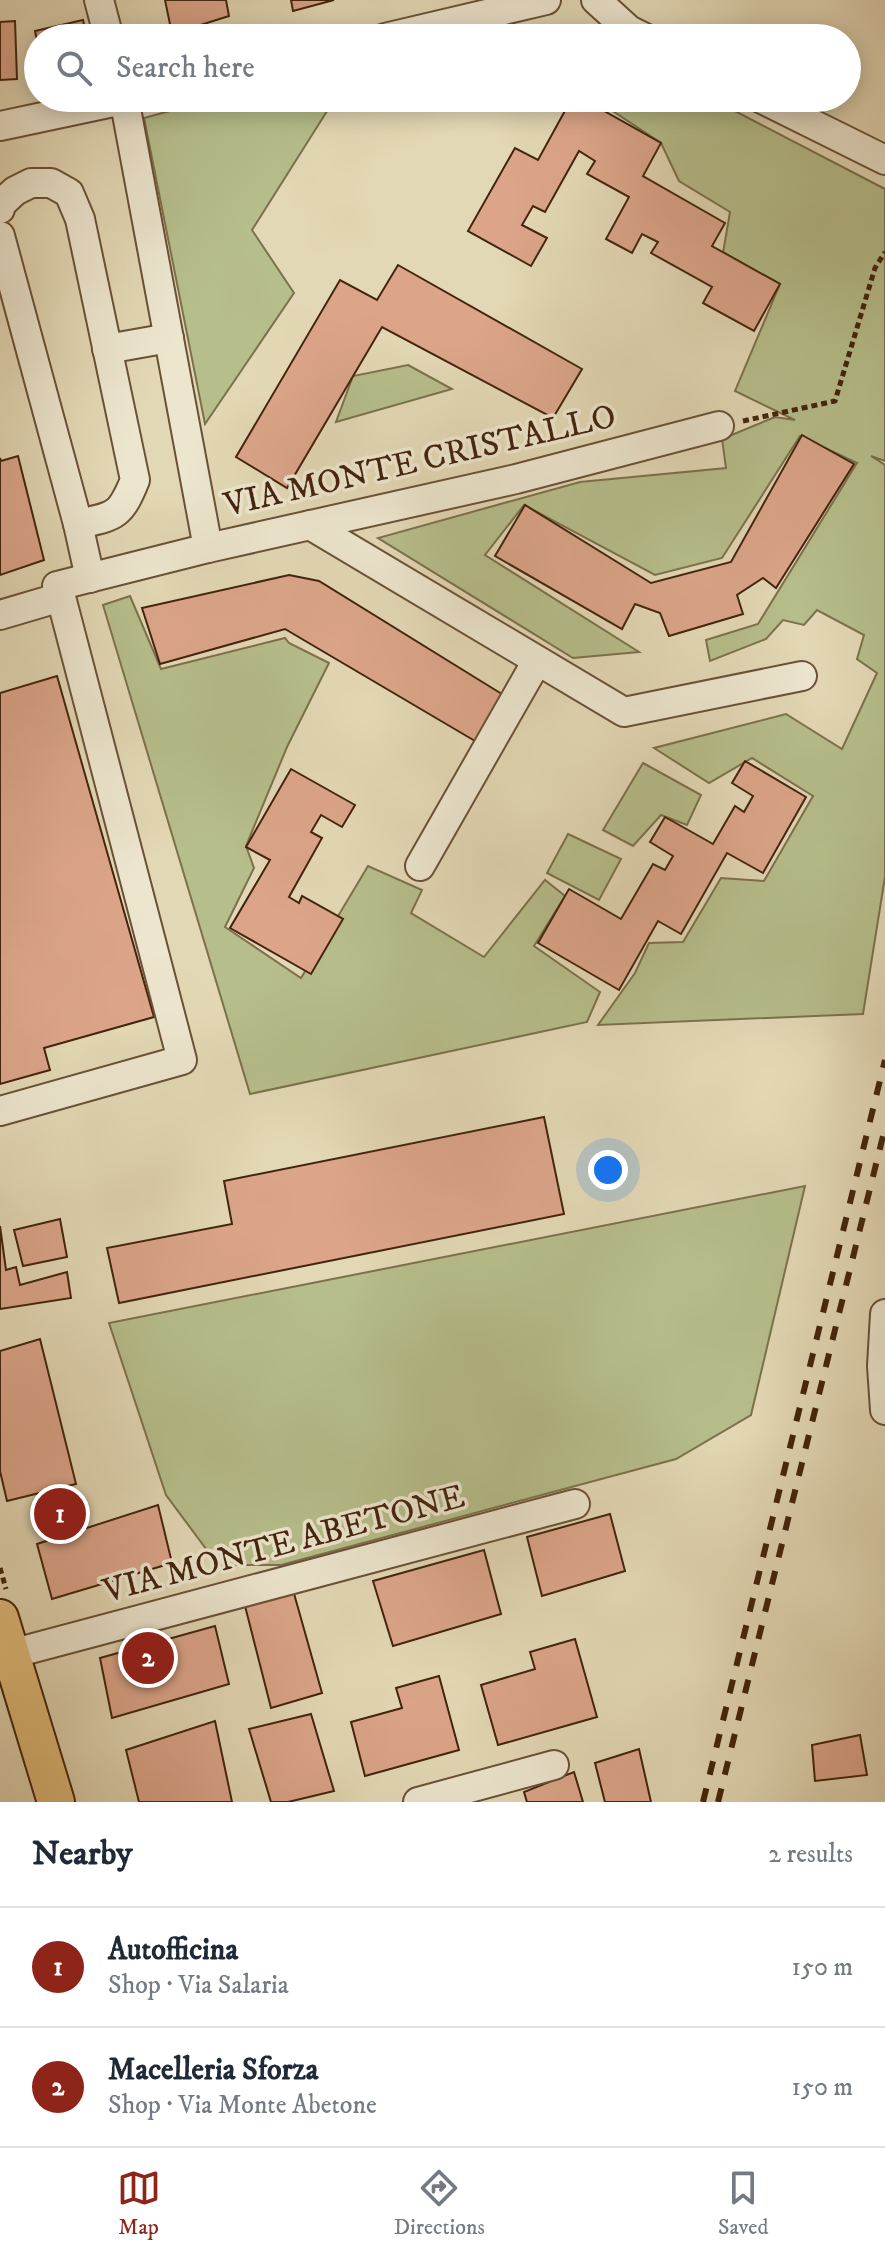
<!DOCTYPE html>
<html lang="en">
<head>
<meta charset="utf-8">
<style>
	:root { --surface:#fff; --page:#f2f2f3; --text:#1f2937; --muted:#747a83; --line:#e0e1e3; --accent:#8f2418 }
	body { margin:0; font-family:"IM FELL DW Pica",serif; background:var(--page); color:var(--text) }
	.you { position:absolute; left:608px; top:1170px; width:28px; height:28px; margin:-20px; border:6px solid #fff; border-radius:50%; background:#1a73e8; box-shadow:0 0 0 12px #1a73e833 }
	.badge { display:grid; place-items:center; width:52px; height:52px; border-radius:50%; background:var(--accent); color:#fff; font-size:26px; font-weight:700 }
	.pin { position:absolute; translate:-50% -50%; border:4px solid #fff; box-shadow:0 2px 8px #0006 }
	.list { margin:0; padding:0; list-style:none }
	h2 { display:flex; justify-content:space-between; align-items:center; height:104px; margin:0; padding:0 32px; font-size:34px }
	h2 small { font-size:26px; font-weight:400; color:var(--muted) }
	.list li { display:grid; grid-template-columns:52px 1fr auto; gap:24px; align-items:center; box-sizing:border-box; height:120px; padding:0 32px; border-top:2px solid var(--line) }
	.list b { display:block; font-size:30px; white-space:nowrap }
	.list p { margin:0; font-size:26px; white-space:nowrap; color:var(--muted) }
	.list em { font-size:26px; font-style:normal; color:var(--muted) }
	.icon { flex:none; width:44px; height:44px; fill:none; stroke:currentColor; stroke-width:2; stroke-linecap:round; stroke-linejoin:round }
	.map { position:relative; flex:none; width:885px; height:1802px; overflow:hidden }
	.search { position:absolute; background:var(--surface); box-shadow:0 4px 20px #0003; left:24px; right:24px; top:24px; height:88px; display:flex; align-items:center; gap:20px; box-sizing:border-box; padding:0 28px; border-radius:44px; color:var(--muted); font-size:30px }
	.sheet { height:344px; background:var(--surface) }
	nav { display:flex; justify-content:space-around; align-items:center; box-sizing:border-box; height:112px; border-top:2px solid var(--line); background:var(--surface); font-size:22px; color:var(--muted) }
	nav a { display:grid; justify-items:center; gap:4px }
	nav .on { color:var(--accent) }
	.map>svg:first-child { display:block }
</style>
</head>
<body>
<div class="map">
<svg width="885" height="1802" viewBox="0 0 885 1802">
	<rect width="100%" height="100%" fill="#e3d8b5"/>
	<filter id="stains"><feTurbulence type="fractalNoise" baseFrequency=".0025" numOctaves="4"/><feColorMatrix values="0 0 0 0 .2 0 0 0 0 .09 0 0 0 0 .02 0 0 0 .5 -.17"/></filter>
	<radialGradient id="worn" r=".72"><stop offset=".6" stop-color="#630" stop-opacity="0"/><stop offset="1" stop-color="#630" stop-opacity=".3"/></radialGradient>
	<g fill="#b6be8b" stroke="#7c714c" stroke-width="2">
		<path d="M217 98H423L416 110 329 108 252 230 294 293 205 424 144 118Z"/>
		<path d="M593 98H710L885 189V461L871 456 885 465V877L863 1014 598 1025 635 973 649 943 683 942 721 878 764 881 813 796 752 758 709 783 654 748 786 714 842 749 877 673 857 659 864 635 817 610 804 625 783 620 766 639 710 661 706 640 758 624 857 463 800 436 722 558 655 575 524 505 485 555 639 652 573 658 378 538 580 482 726 468 722 439 775 417 795 420 735 391 780 284 723 253 730 212 679 181 661 143Z"/>
		<path d="M408 365 452 389 336 422 353 376Z"/>
		<path d="M130 596 161 669 285 638 289 643 329 663 287 747 246 846 254 868 225 927 301 978 368 866 422 890 411 913 484 957 545 880 565 896 534 946 600 992 587 1022 250 1094 103 605Z"/>
		<path d="M643 763 701 795 687 825 661 815 633 846 603 830Z"/>
		<path d="M568 834 621 859 599 900 547 873Z"/>
		<path d="M805 1186 751 1415 676 1459 281 1565H218L166 1495 109 1323Z"/>
	</g>
	<g fill="#dca58a" stroke="#42240c" stroke-width="2">
		<path d="M165 0H226L229 16 172 34Z"/>
		<path d="M291 0H334L293 11Z"/>
		<path d="M83 20 87 38H38V46L35 31Z"/>
		<path d="M15 21 17 79 0 80V22Z"/>
		<path d="M572 98H581L661 143 643 176 725 223 712 246 780 284 754 331 703 303 712 287 651 253 658 242 642 234 632 253 606 239 629 197 587 174 595 161 579 151 545 212 533 206 522 225 547 238 531 266 468 231 515 148 538 160Z"/>
		<path d="M398 265 582 369 553 418 382 327 287 488 236 457 340 280 377 300Z"/>
		<path d="M802 435 854 464 776 588 763 578 737 595 743 614 669 636 660 613 635 604 622 629 495 556 525 505 651 583 731 562Z"/>
		<path d="M18 456 44 560 0 575V458L1 461Z"/>
		<path d="M289 575 319 581 505 696 475 741 285 629 160 664 142 608Z"/>
		<path d="M57 676 154 1017 44 1048 50 1070 0 1084V693Z"/>
		<path d="M745 761 806 797 763 873 727 853 681 934 658 921 619 990 538 943 569 889 621 919 653 864 665 870 673 856 650 842 665 817 713 844 735 806 744 812 753 796 732 783Z"/>
		<path d="M291 769 355 805 342 827 321 815 311 832 322 838 289 897 299 903 302 896 343 919 311 974 230 928 270 860 246 847Z"/>
		<path d="M544 1117 564 1214 119 1303 107 1248 232 1224 224 1181Z"/>
		<path d="M60 1219 67 1257 23 1266 14 1230Z"/>
		<path d="M0 1226 6 1270 16 1267 20 1285 67 1272 71 1298 0 1309Z"/>
		<path d="M40 1339 76 1484 7 1501 0 1471V1351Z"/>
		<path d="M158 1505 172 1563 52 1599 37 1544Z"/>
		<path d="M610 1514 625 1571 542 1596 527 1537Z"/>
		<path d="M484 1550 501 1614 393 1646 373 1581Z"/>
		<path d="M293 1590 322 1693 271 1708 245 1606Z"/>
		<path d="M215 1626 229 1684 112 1718 100 1658Z"/>
		<path d="M575 1639 597 1717 498 1745 481 1685 535 1669 530 1652Z"/>
		<path d="M439 1676 459 1750 365 1776 351 1722 402 1708 396 1688Z"/>
		<path d="M311 1714 334 1791 288 1802H271L249 1729Z"/>
		<path d="M215 1721 232 1802H139L126 1750Z"/>
		<path d="M860 1735 867 1775 815 1781 812 1745Z"/>
		<path d="M639 1749 651 1802H605L595 1763Z"/>
		<path d="M574 1772 583 1802H527L524 1792Z"/>
	</g>
	<g fill="none" stroke-linecap="round" stroke-linejoin="round">
		<defs>
			<g id="minor">
				<path d="M99 0 109 38"/>
				<path d="M596 0 629 30 645 38"/>
				<path d="M385 38 546 0"/>
				<path d="M124 98 208 548"/>
				<path d="M760 98 885 160"/>
				<path d="M0 126 132 98"/>
				<path d="M0 209 1 204 15 191 31 183H51L69 193 80 219 135 480C120 517 115 516 78 524"/>
				<path d="M0 236 78 524 90 578"/>
				<path d="M107 349 169 338"/>
				<path d="M310 525 624 712 802 676"/>
				<path d="M0 615 61 597 57 586 208 548 516 479 719 426"/>
				<path d="M420 866 537 661"/>
				<path d="M0 1111 182 1060 61 597"/>
				<path d="M885 1314 882 1366 885 1410"/>
				<path d="M11 1654 575 1504"/>
				<path d="M418 1802 554 1765"/>
			</g>
			<path id="major" d="M0 1618 56 1802"/>
		</defs>
		<use href="#minor" stroke="#6a5136" stroke-width="32"/>
		<use href="#major" stroke="#42240c" stroke-width="40"/>
		<g stroke="#42240c" stroke-width="5" stroke-dasharray="6 4" stroke-linecap="butt">
			<path d="M743 421 835 401 875 268 885 252"/>
			<path d="M0 1568 6 1589"/>
		</g>
		<use href="#minor" stroke="#ede6cf" stroke-width="28"/>
		<use href="#major" stroke="#e2bc7a" stroke-width="36"/>
		<g stroke="#42240c" stroke-width="6" stroke-dasharray="14 14" stroke-linecap="butt">
			<path d="M703 1802 885 1060"/>
			<path d="M718 1802 885 1128"/>
		</g>
	</g>
	<g text-anchor="middle" dominant-baseline="central" stroke-width="7" stroke-linejoin="round" paint-order="stroke">
		<g font-size="34" fill="#42240c" stroke="#ede6cf">
			<text transform="translate(420 461) rotate(-13)">VIA MONTE CRISTALLO</text>
			<text transform="translate(284 1544) rotate(-15)">VIA MONTE ABETONE</text>
		</g>
	</g>
	<rect width="100%" height="100%" filter="url(#stains)"/>
	<rect width="100%" height="100%" fill="url(#worn)"/>
</svg>
<div class="you"></div>
<div class="pin badge" style="left:60px;top:1514px">1</div>
<div class="pin badge" style="left:148px;top:1658px">2</div>
<div class="search"><svg class="icon" aria-label="search" viewBox="0 0 24 24"><circle cx="10" cy="10" r="6"/><path d="M15 15l6 6"/></svg>Search here</div>
</div>
<section class="sheet">
<h2>Nearby<small>2 results</small></h2>
<ul class="list">
<li><span class="badge">1</span><div><b>Autofficina</b><p>Shop · Via Salaria</p></div><em>150 m</em></li>
<li><span class="badge">2</span><div><b>Macelleria Sforza</b><p>Shop · Via Monte Abetone</p></div><em>150 m</em></li>
</ul>
</section>
<nav>
<a class="on"><svg class="icon" aria-label="map" viewBox="0 0 24 24"><path d="M3 6l6-2 6 2 6-2v14l-6 2-6-2-6 2zM9 4v14M15 6v14"/></svg>Map</a>
<a><svg class="icon" aria-label="directions" viewBox="0 0 24 24"><path d="M12 3l9 9-9 9-9-9zM9 14v-3h6M13 9l2 2-2 2"/></svg>Directions</a>
<a><svg class="icon" aria-label="saved" viewBox="0 0 24 24"><path d="M7 4h10v16l-5-4-5 4z"/></svg>Saved</a>
</nav>
</body>
</html>
